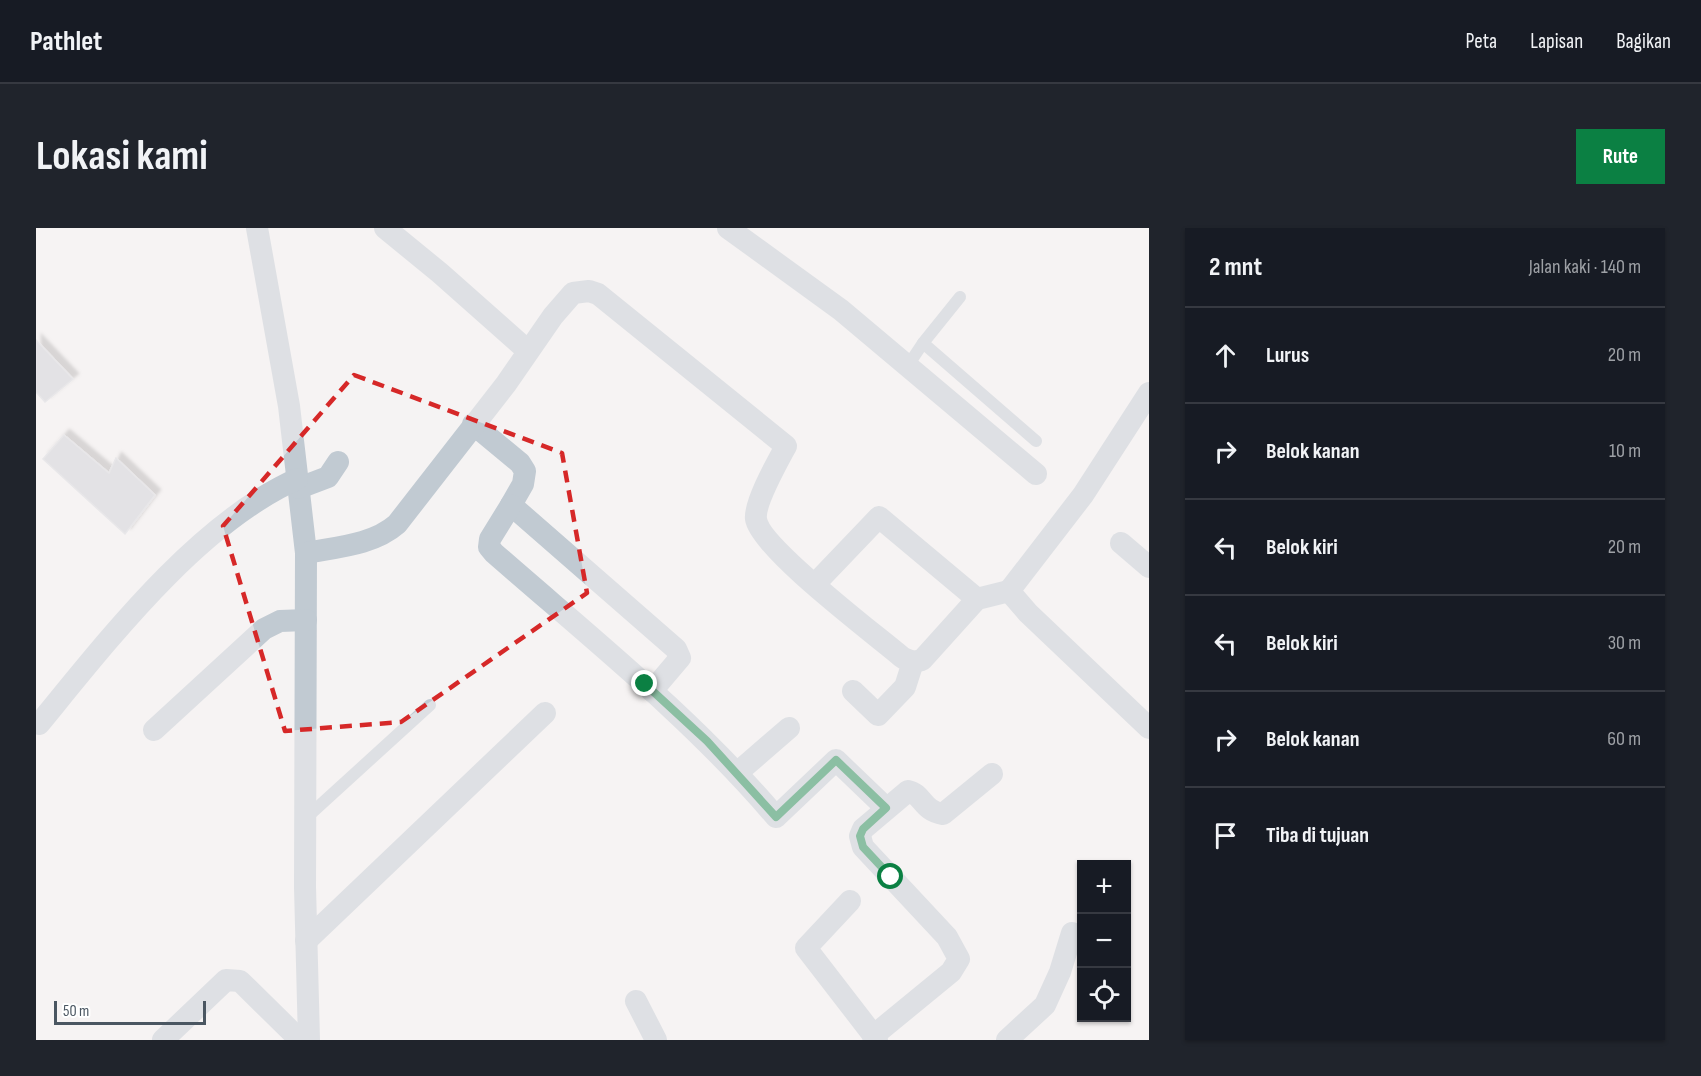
<!DOCTYPE html>
<html lang="id">
<head>
<meta charset="utf-8">
<style>
	:root { --surface:#171b24; --page:#20242c; --text:#f1f3f6; --muted:#9ea1a6; --line:#363941; --accent:#0b8043 }
	body { margin:0; font-family:"Sofia Sans Condensed",sans-serif; background:var(--page); color:var(--text) }
	.controls { position:absolute; right:18px; bottom:18px; display:grid; overflow:hidden; border-radius:0px; box-shadow:0 2px 4px #0004 }
	.controls button { width:54px; height:54px; display:grid; place-items:center; padding:0; border:0; border-bottom:2px solid var(--line); background:var(--surface); color:var(--text); font:30px sans-serif }
	.scale { position:absolute; left:18px; bottom:15px; width:152px; box-sizing:border-box; padding-left:6px; border:3px solid #4a5661; border-top:0; font-size:16px; line-height:21px; white-space:nowrap; color:#4a5661; -webkit-text-stroke:4px #fff; paint-order:stroke }
	.stop { position:absolute; width:18px; height:18px; margin:-14px; border:4px solid #0b8043; border-radius:50%; background:#fff }
	.stop.end { background:#0b8043; border-color:#fff; box-shadow:0 2px 6px #0008 }
	.list { margin:0; padding:0; list-style:none }
	h2 { display:flex; justify-content:space-between; align-items:center; height:78px; margin:0; padding:0 24px; font-size:26px }
	h2 small { font-size:20px; font-weight:400; color:var(--muted) }
	.list li { display:grid; grid-template-columns:39px 1fr auto; gap:18px; align-items:center; box-sizing:border-box; height:96px; padding:0 24px; border-top:2px solid var(--line) }
	.list b { display:block; font-size:22px; white-space:nowrap }
	.list em { font-size:20px; font-style:normal; color:var(--muted) }
	.icon { flex:none; width:33px; height:33px; fill:none; stroke:currentColor; stroke-width:2; stroke-linecap:round; stroke-linejoin:round }
	.map { position:relative; flex:none; width:1113px; height:812px; overflow:hidden; border-radius:0px }
	header { display:flex; align-items:center; gap:36px; box-sizing:border-box; height:84px; padding:0 30px; background:var(--surface); border-bottom:2px solid var(--line) }
	header strong { font-size:28px }
	nav { display:flex; gap:33px; margin-inline-start:auto; font-size:21px }
	.intro { display:flex; align-items:center; justify-content:space-between; box-sizing:border-box; height:144px; padding:0 36px }
	h1 { margin:0; font-size:42px }
	.button { padding:15px 27px; border-radius:0px; background:var(--accent); color:#fff; font-size:21px; font-weight:700 }
	main { display:flex; gap:36px; padding:0 36px }
	aside { flex:1; background:var(--surface); border-radius:0px; box-shadow:0 2px 4px #0004 }
	.map>svg:first-child { display:block }
</style>
</head>
<body>
<header>
<strong>Pathlet</strong>
<nav><a>Peta</a><a>Lapisan</a><a>Bagikan</a></nav>
</header>
<div class="intro"><h1>Lokasi kami</h1><a class="button">Rute</a></div>
<main>
<div class="map">
<svg width="1113" height="812" viewBox="0 0 1113 812">
	<defs>
		<filter id="shadow"><feDropShadow dx="5.5" dy="-5.5" stdDeviation="1.5" flood-color="#0004"/></filter>
	</defs>
	<rect width="100%" height="100%" fill="#f5f3f3"/>
	<g fill="#cdcfd5" stroke="#d7d9de" stroke-width="1.5" filter="url(#shadow)">
		<path d="M0 112 37 151 9 174 0 164Z"/>
		<path d="M28 207 73 245 80 230 119 267 89 306 7 231Z"/>
	</g>
	<g fill="none" stroke-linecap="round" stroke-linejoin="round">
		<g stroke="#c1cad2" stroke-width="12">
			<path d="M887 115 924 69"/>
			<path d="M871 139 887 115 1000 213"/>
			<path d="M270 590 394 477"/>
		</g>
		<g stroke="#c1cad2" stroke-width="22">
			<path d="M221 0 253 178 270 325 269 659 273 812"/>
			<path d="M349 0 404 45 492 123"/>
			<path d="M692 0 805 82 1000 246"/>
			<path d="M1113 165 1047 267 973 363 992 385 1113 500"/>
			<path d="M437 196 484 235 489 243 487 256 475 277 640 421 644 430 616 463"/>
			<path d="M263 260 292 249 302 234"/>
			<path d="M475 277 454 311 453 319 458 325C555 410 657 491 740 589L800 532 850 580"/>
			<path d="M1085 315 1113 339"/>
			<path d="M270 325C301 319 337 317 361 296L470 156 517 88 537 65 553 63 562 66 750 218C742 233 718 275 720 291 724 320 840 407 867 430L877 434 886 432 941 371 973 363"/>
			<path d="M779 356 843 289 941 371"/>
			<path d="M817 463 842 487 869 459 877 434"/>
			<path d="M3 496C72 412 161 296 261 251"/>
			<path d="M118 502 228 401 244 393 270 392"/>
			<path d="M701 545 753 500"/>
			<path d="M814 673 770 720 841 812"/>
			<path d="M270 713 509 485"/>
			<path d="M600 773 620 812"/>
			<path d="M837 808 915 744 923 731 911 709 827 619 824 608 827 601 872 563C887 566 886 583 907 586L956 546"/>
			<path d="M127 812 190 752 204 753 264 812"/>
			<path d="M971 812 1009 777 1024 744 1036 705"/>
		</g>
	</g>
	<g fill="none" stroke-linecap="round" stroke-linejoin="round">
		<path stroke="#0b8043" stroke-width="8" d="M609 456 671 513 740 589 800 532 850 580 827 601 824 608 827 619 855 649"/>
	</g>
	<path d="M0 0H1113V812H0ZM318 147 526 225 551 365 365 494 249 503 187 298Z" fill="#f5f3f3" fill-opacity=".55" fill-rule="evenodd"/>
	<path fill="none" stroke="#d62828" stroke-width="4.5" stroke-dasharray="12 8" stroke-linejoin="round" d="M318 147 526 225 551 365 365 494 249 503 187 298Z"/>
</svg>
<div class="controls">
<button>+</button>
<button>−</button>
<button><svg class="icon" aria-label="locate" viewBox="0 0 24 24"><circle cx="12" cy="12" r="6"/><path d="M12 2v4M12 18v4M2 12h4M18 12h4"/></svg></button>
</div>
<div class="scale">50 m</div>
<div class="stop" style="left:855px;top:649px"></div>
<div class="stop end" style="left:609px;top:456px"></div>
</div>
<aside>
<h2>2 mnt<small>Jalan kaki · 140 m</small></h2>
<ul class="list">
<li><svg class="icon" aria-label="ahead" viewBox="0 0 24 24"><path d="M12 20V5M6 11l6-6 6 6"/></svg><div><b>Lurus</b></div><em>20 m</em></li>
<li><svg class="icon" aria-label="right" viewBox="0 0 24 24"><path d="M7 20v-9h11M14 6l5 5-5 5"/></svg><div><b>Belok kanan</b></div><em>10 m</em></li>
<li><svg class="icon" aria-label="left" viewBox="0 0 24 24"><path d="M17 20v-9H6M10 6l-5 5 5 5"/></svg><div><b>Belok kiri</b></div><em>20 m</em></li>
<li><svg class="icon" aria-label="left" viewBox="0 0 24 24"><path d="M17 20v-9H6M10 6l-5 5 5 5"/></svg><div><b>Belok kiri</b></div><em>30 m</em></li>
<li><svg class="icon" aria-label="right" viewBox="0 0 24 24"><path d="M7 20v-9h11M14 6l5 5-5 5"/></svg><div><b>Belok kanan</b></div><em>60 m</em></li>
<li><svg class="icon" aria-label="arrive" viewBox="0 0 24 24"><path d="M6 21V4h12l-3 4 3 4H6"/></svg><div><b>Tiba di tujuan</b></div></li>
</ul>
</aside>
</main>
</body>
</html>
